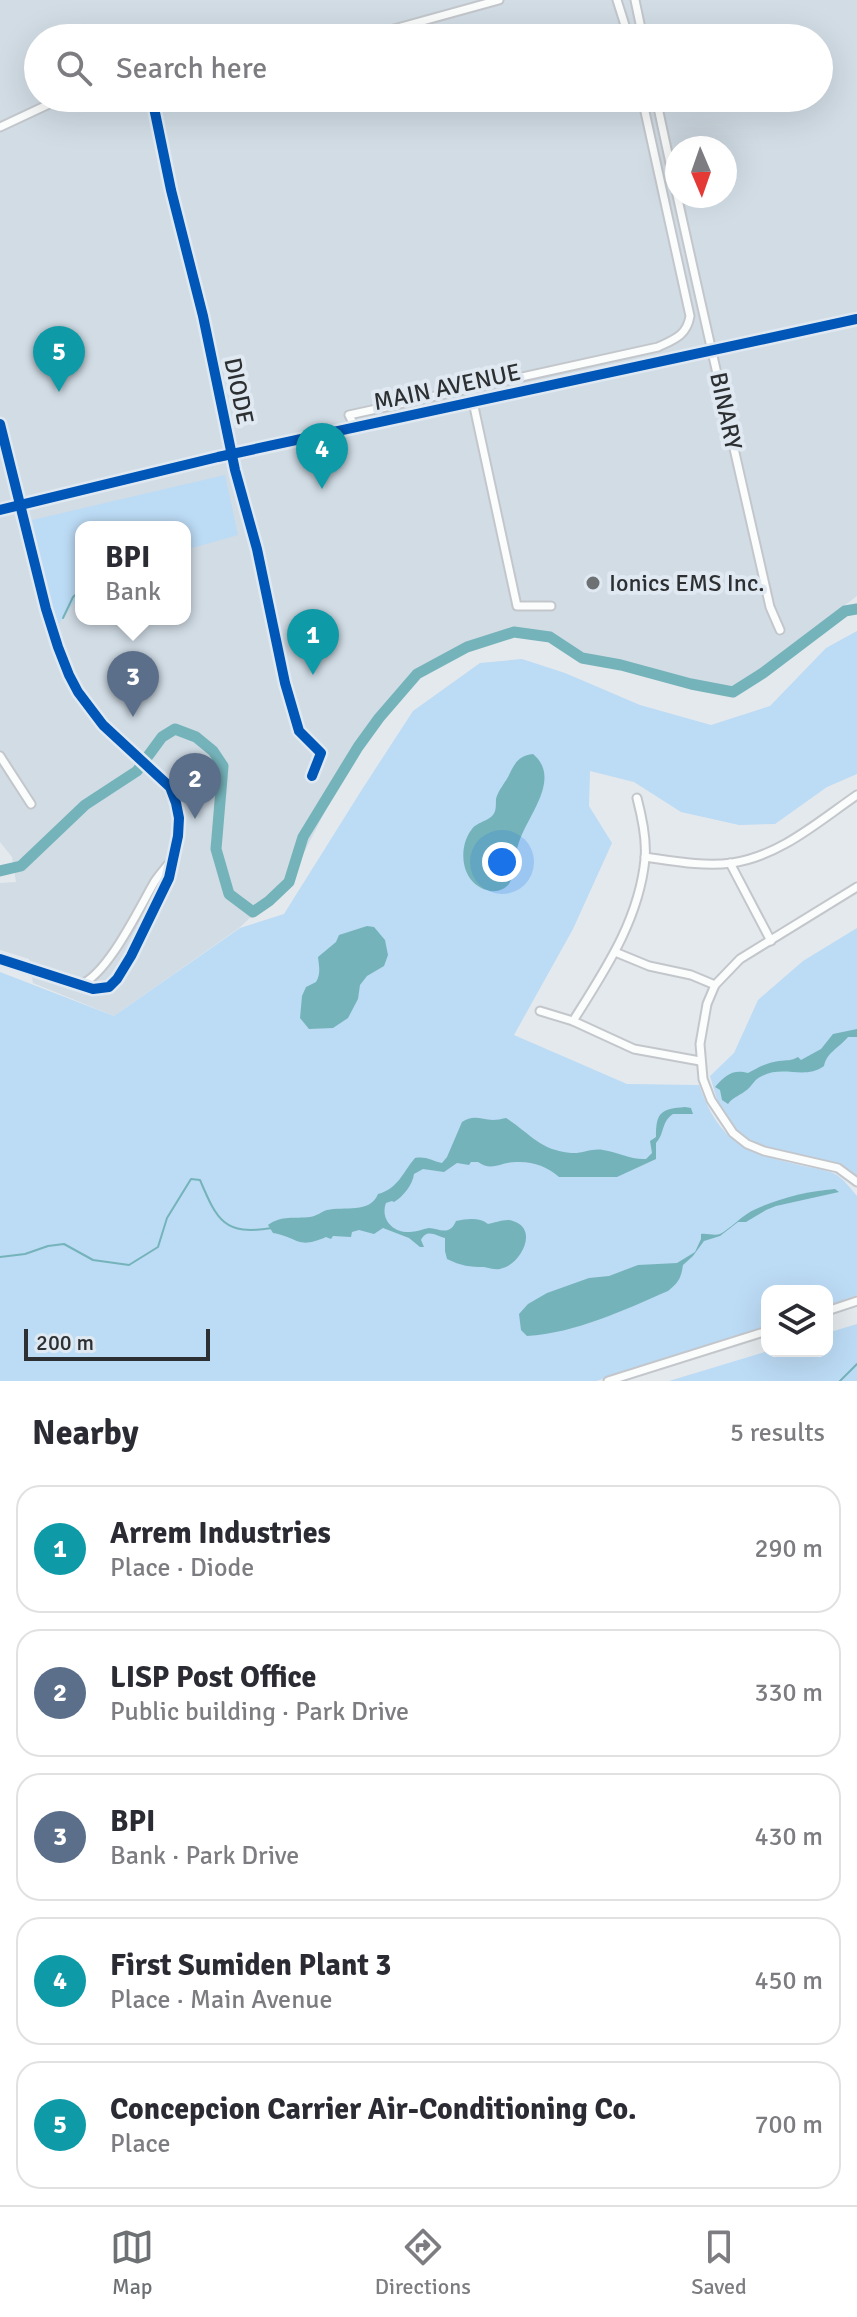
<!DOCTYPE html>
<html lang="en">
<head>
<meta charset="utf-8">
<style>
	:root { --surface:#fff; --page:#f7f7f7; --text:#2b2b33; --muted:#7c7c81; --line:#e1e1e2; --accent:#6d7174 }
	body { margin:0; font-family:Signika,sans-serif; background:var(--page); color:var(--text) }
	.controls { position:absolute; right:24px; bottom:24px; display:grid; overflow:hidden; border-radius:16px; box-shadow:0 8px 32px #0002 }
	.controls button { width:72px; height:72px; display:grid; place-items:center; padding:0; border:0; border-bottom:2px solid var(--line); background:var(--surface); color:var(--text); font:40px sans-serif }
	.compass { position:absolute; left:665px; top:136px; width:72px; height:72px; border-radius:50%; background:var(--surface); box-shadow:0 8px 32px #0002; rotate:178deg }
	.scale { position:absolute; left:24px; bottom:20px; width:186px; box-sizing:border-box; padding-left:8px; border:4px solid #2d3033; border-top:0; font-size:22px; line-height:28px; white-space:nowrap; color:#2d3033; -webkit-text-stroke:6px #e0e9f1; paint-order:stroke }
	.you { position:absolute; left:502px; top:862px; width:28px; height:28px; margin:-20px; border:6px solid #fff; border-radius:50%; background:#1a73e8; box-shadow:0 0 0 12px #1a73e833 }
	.badge { display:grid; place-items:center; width:52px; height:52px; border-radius:50%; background:var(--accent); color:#fff; font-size:26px; font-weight:700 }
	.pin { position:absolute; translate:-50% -66px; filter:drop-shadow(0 2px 4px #0008) }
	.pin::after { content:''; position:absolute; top:42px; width:28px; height:24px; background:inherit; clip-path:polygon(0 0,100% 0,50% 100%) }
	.popup { position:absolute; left:75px; top:521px; width:116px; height:104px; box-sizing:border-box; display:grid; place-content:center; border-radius:16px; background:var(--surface); filter:drop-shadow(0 2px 6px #0005); font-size:26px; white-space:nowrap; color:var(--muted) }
	.popup b { font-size:30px; color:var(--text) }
	.popup::after { content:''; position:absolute; left:50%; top:100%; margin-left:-16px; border:16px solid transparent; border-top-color:var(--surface) }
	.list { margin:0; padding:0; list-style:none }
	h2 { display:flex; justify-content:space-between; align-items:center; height:104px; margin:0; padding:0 32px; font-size:34px }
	h2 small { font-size:26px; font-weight:400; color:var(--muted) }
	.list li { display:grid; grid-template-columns:52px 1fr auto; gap:24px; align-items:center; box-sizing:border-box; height:128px; margin:0 16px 16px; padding:0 16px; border:2px solid var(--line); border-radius:24px }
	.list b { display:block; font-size:30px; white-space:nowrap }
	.list p { margin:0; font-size:26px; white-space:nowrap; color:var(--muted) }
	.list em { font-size:26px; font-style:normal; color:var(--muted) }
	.icon { flex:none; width:44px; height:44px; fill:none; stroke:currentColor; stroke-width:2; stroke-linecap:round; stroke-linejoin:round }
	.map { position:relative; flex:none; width:857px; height:1381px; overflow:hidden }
	.search { position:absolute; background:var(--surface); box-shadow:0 8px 32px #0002; left:24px; right:24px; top:24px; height:88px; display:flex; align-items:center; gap:20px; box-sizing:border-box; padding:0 28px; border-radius:44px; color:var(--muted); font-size:30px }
	.sheet { height:824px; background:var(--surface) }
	nav { display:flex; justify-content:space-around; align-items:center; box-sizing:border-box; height:112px; border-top:2px solid var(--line); background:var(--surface); font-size:22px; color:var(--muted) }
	nav a { display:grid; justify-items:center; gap:4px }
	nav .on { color:var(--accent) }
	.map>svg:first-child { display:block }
</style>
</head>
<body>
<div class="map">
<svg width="857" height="1381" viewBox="0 0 857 1381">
	<rect width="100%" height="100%" fill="#e4e9ed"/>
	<path fill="#d1dce5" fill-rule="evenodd" d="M0 0H857V596L733 692 691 684 621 665 582 658 550 637 514 632 467 647 417 674 379 718 358 747 289 882 239 928 114 1016 33 983 29 959 0 950V883L16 882 12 857 0 842ZM38 38H819V98H38ZM677 148H725V196H677ZM81 527H185V619H81Z"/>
	<g fill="#bcdbf5">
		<path d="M225 475 238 535 185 550V527H81V593L57 626 28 521Z"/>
		<path d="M857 631V774L827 787 775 824 739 825 681 812 634 782 590 771 589 806 612 843 573 929 514 1035 627 1084 699 1085C719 1141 743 1152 799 1165 810 1168 825 1169 835 1174 843 1178 851 1189 857 1196V1295L827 1306V1291H767V1328L596 1381H0V972L114 1016 240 928 284 914 361 791 413 711 480 663 522 659 565 673 640 705 711 725 770 706 826 648Z"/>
		<path d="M857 928V1176L839 1165 771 1149 757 1144 741 1134 725 1117 718 1103 710 1076 734 1053 758 1000 803 961Z"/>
		<path d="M857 1324V1381H669L768 1351H827V1333Z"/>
	</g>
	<g fill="#75b3ba">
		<path d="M533 754C562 778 528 815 519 842 514 855 517 872 509 884 504 890 495 893 487 890 461 883 457 848 472 829 478 821 492 821 495 811 496 810 496 800 496 799 498 791 504 784 508 777 514 765 517 756 533 754Z"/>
		<path d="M367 926 374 927 385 940 388 955 384 966 367 976 360 985 358 999 348 1018 333 1028 309 1029 300 1018 302 996 306 987 316 982C321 973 319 967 318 957L336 942 339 935Z"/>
		<path d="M857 1029V1037H848C839 1048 827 1052 824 1066 805 1080 784 1065 762 1076 755 1079 753 1084 748 1089 741 1095 733 1097 728 1104L722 1100 720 1090 715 1087C725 1076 732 1069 748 1073 757 1068 768 1062 779 1061 787 1060 791 1061 798 1057L801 1060 821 1049 833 1034Z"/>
		<path d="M685 1107 691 1108 693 1114H673C661 1122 665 1133 656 1143V1159L617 1177H559C547 1166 532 1161 516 1162 500 1162 492 1172 478 1162H471L469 1165 457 1163 444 1172 423 1169 414 1174C413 1184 403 1197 394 1202L392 1201 386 1203C380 1219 393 1233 410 1232 416 1232 423 1229 429 1228 435 1228 442 1232 448 1230 453 1228 454 1225 456 1221 467 1219 479 1217 488 1224 495 1223 506 1218 513 1221 539 1229 521 1263 503 1268 496 1271 491 1268 484 1267 470 1267 461 1266 447 1259L445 1251V1238C436 1236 427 1228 421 1240L424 1247H420L409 1238 383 1228 374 1234 359 1230 352 1232 351 1237 333 1236 331 1239 326 1237C297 1250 298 1237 273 1233L268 1225C282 1215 294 1219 310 1217 317 1216 321 1212 327 1210 344 1206 370 1214 378 1194 398 1189 403 1172 415 1158 426 1156 432 1161 442 1163L447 1157 462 1122C474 1114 481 1120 493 1120 497 1120 501 1119 506 1118 531 1134 539 1150 571 1153 582 1154 592 1148 603 1150 618 1152 631 1160 646 1159L652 1153 650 1141 656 1137C656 1112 661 1109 685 1107Z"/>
		<path d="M835 1189 839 1192 776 1206 766 1210 746 1222H738L720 1236 704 1241 693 1256 683 1265C681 1278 679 1282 668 1291 624 1310 576 1333 527 1336L521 1330 519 1314 528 1304 547 1293 589 1278 609 1276 638 1265 677 1263 695 1252 701 1239V1234C707 1233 714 1236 720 1234 729 1230 743 1214 756 1209 780 1198 808 1191 835 1189Z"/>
	</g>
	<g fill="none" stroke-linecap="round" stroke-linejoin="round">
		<g stroke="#75b3ba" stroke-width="2">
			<path d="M63 618 73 597 81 590"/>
			<path d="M0 1257 25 1254 48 1246 64 1244 93 1260 129 1265 158 1247 167 1218 191 1179 200 1180C217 1220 224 1236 272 1228"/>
			<path d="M840 1381 857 1364"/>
		</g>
		<path stroke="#75b3ba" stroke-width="11" d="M0 871 21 866 85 805 137 771 162 737 175 729 196 737 213 751 223 766 216 849 229 894 253 912 269 901 289 882 303 837 358 747 379 718 417 674 467 647 514 632 550 637 582 658 621 665 691 684 733 692 763 673 845 611 857 609"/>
		<defs>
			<g id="minor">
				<path d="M617 0 629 38"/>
				<path d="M635 0 643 38"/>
				<path d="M361 38 499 0"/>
				<path d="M152 98 171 190 203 316 235 470 257 549 285 683 299 731 321 753 312 776"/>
				<path d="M656 98C692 268 732 438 770 607L780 630"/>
				<path d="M0 127 62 98"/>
				<path d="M473 402 517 606H551"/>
				<path d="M0 424 46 609 58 647 69 675 78 692 103 725 170 787 176 803 179 818 178 836 169 878 131 956 117 979 109 987 93 989 0 959"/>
				<path d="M355 427 349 415 658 347C675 339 687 335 690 316L642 98"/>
				<path d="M0 510 218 457 857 319"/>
				<path d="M0 756 31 804"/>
				<path d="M645 857C673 861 704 867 732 863 780 856 819 821 857 795"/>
				<path d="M730 863 771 941"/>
				<path d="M857 887 740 959 715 985 707 1004 700 1044 703 1079 711 1100 733 1133 747 1144 764 1151 838 1168 857 1182"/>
				<path d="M615 952 649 966 691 975 715 985"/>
				<path d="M80 985C109 973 139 908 155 881 160 874 166 867 171 861"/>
				<path d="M540 1011 573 1021 634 1049 700 1061"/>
				<path d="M573 1021C605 970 639 920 645 859 647 839 642 817 637 798"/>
				<path d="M827 1311 857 1301"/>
				<path d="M608 1381 767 1331"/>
			</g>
		</defs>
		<use href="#minor" stroke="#c3c7cb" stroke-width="11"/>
		<use href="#minor" stroke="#fbfcfc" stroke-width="7"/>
		<defs>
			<g id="cycleway">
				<path d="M152 98 171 190 203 316 235 470 257 549 285 683 299 731 321 753 312 776"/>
				<path d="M0 424 46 609 58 647 69 675 78 692 103 725 170 787 176 803 179 818 178 836 169 878 131 956 117 979 109 987 93 989 0 959"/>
				<path d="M0 510 218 457 857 319"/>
			</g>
		</defs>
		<use href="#cycleway" stroke="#e0e9f1" stroke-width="15"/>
		<use href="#cycleway" stroke="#0057b8" stroke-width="10"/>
	</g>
	<circle fill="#6d7174" stroke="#e0e9f1" stroke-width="3" cx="593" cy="583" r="8"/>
	<g text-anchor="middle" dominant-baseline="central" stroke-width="8" stroke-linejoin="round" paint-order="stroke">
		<g font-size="24" fill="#2d3033" stroke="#e0e9f1">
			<text transform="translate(447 387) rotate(-12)">MAIN AVENUE</text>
			<text transform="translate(239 391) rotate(78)">DIODE</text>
			<text transform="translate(726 411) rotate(78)">BINARY</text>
		</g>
		<g font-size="24" fill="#2d3033" stroke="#e0e9f1" text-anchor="start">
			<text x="609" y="583">Ionics EMS Inc.</text>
		</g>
	</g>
</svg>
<div class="controls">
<button><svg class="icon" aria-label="layers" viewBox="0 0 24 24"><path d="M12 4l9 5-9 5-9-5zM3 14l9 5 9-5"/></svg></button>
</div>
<svg class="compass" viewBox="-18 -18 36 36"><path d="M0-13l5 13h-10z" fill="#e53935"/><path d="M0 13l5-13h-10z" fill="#7c7c81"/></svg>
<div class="scale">200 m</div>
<div class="you"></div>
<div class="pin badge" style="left:313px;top:675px;background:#0f9aa8">1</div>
<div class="pin badge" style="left:195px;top:819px;background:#5c6f8a">2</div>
<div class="pin badge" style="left:133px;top:717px;background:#5c6f8a">3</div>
<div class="popup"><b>BPI</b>Bank</div>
<div class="pin badge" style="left:322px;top:489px;background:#0f9aa8">4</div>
<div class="pin badge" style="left:59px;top:392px;background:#0f9aa8">5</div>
<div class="search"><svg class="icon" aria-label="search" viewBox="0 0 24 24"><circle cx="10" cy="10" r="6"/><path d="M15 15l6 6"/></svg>Search here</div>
</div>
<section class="sheet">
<h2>Nearby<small>5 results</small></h2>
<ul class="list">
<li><span class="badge" style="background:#0f9aa8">1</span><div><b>Arrem Industries</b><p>Place · Diode</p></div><em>290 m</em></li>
<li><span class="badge" style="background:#5c6f8a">2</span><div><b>LISP Post Office</b><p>Public building · Park Drive</p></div><em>330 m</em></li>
<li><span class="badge" style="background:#5c6f8a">3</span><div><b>BPI</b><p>Bank · Park Drive</p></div><em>430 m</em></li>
<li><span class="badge" style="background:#0f9aa8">4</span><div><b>First Sumiden Plant 3</b><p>Place · Main Avenue</p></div><em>450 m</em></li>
<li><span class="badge" style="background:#0f9aa8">5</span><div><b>Concepcion Carrier Air-Conditioning Co.</b><p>Place</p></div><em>700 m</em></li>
</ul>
</section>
<nav>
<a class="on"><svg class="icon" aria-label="map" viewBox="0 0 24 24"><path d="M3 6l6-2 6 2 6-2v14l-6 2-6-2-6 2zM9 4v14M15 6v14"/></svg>Map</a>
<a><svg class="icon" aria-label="directions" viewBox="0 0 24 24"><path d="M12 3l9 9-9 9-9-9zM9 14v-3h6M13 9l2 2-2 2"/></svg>Directions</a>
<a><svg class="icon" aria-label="saved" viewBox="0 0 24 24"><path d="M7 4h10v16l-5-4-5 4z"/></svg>Saved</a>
</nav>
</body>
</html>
